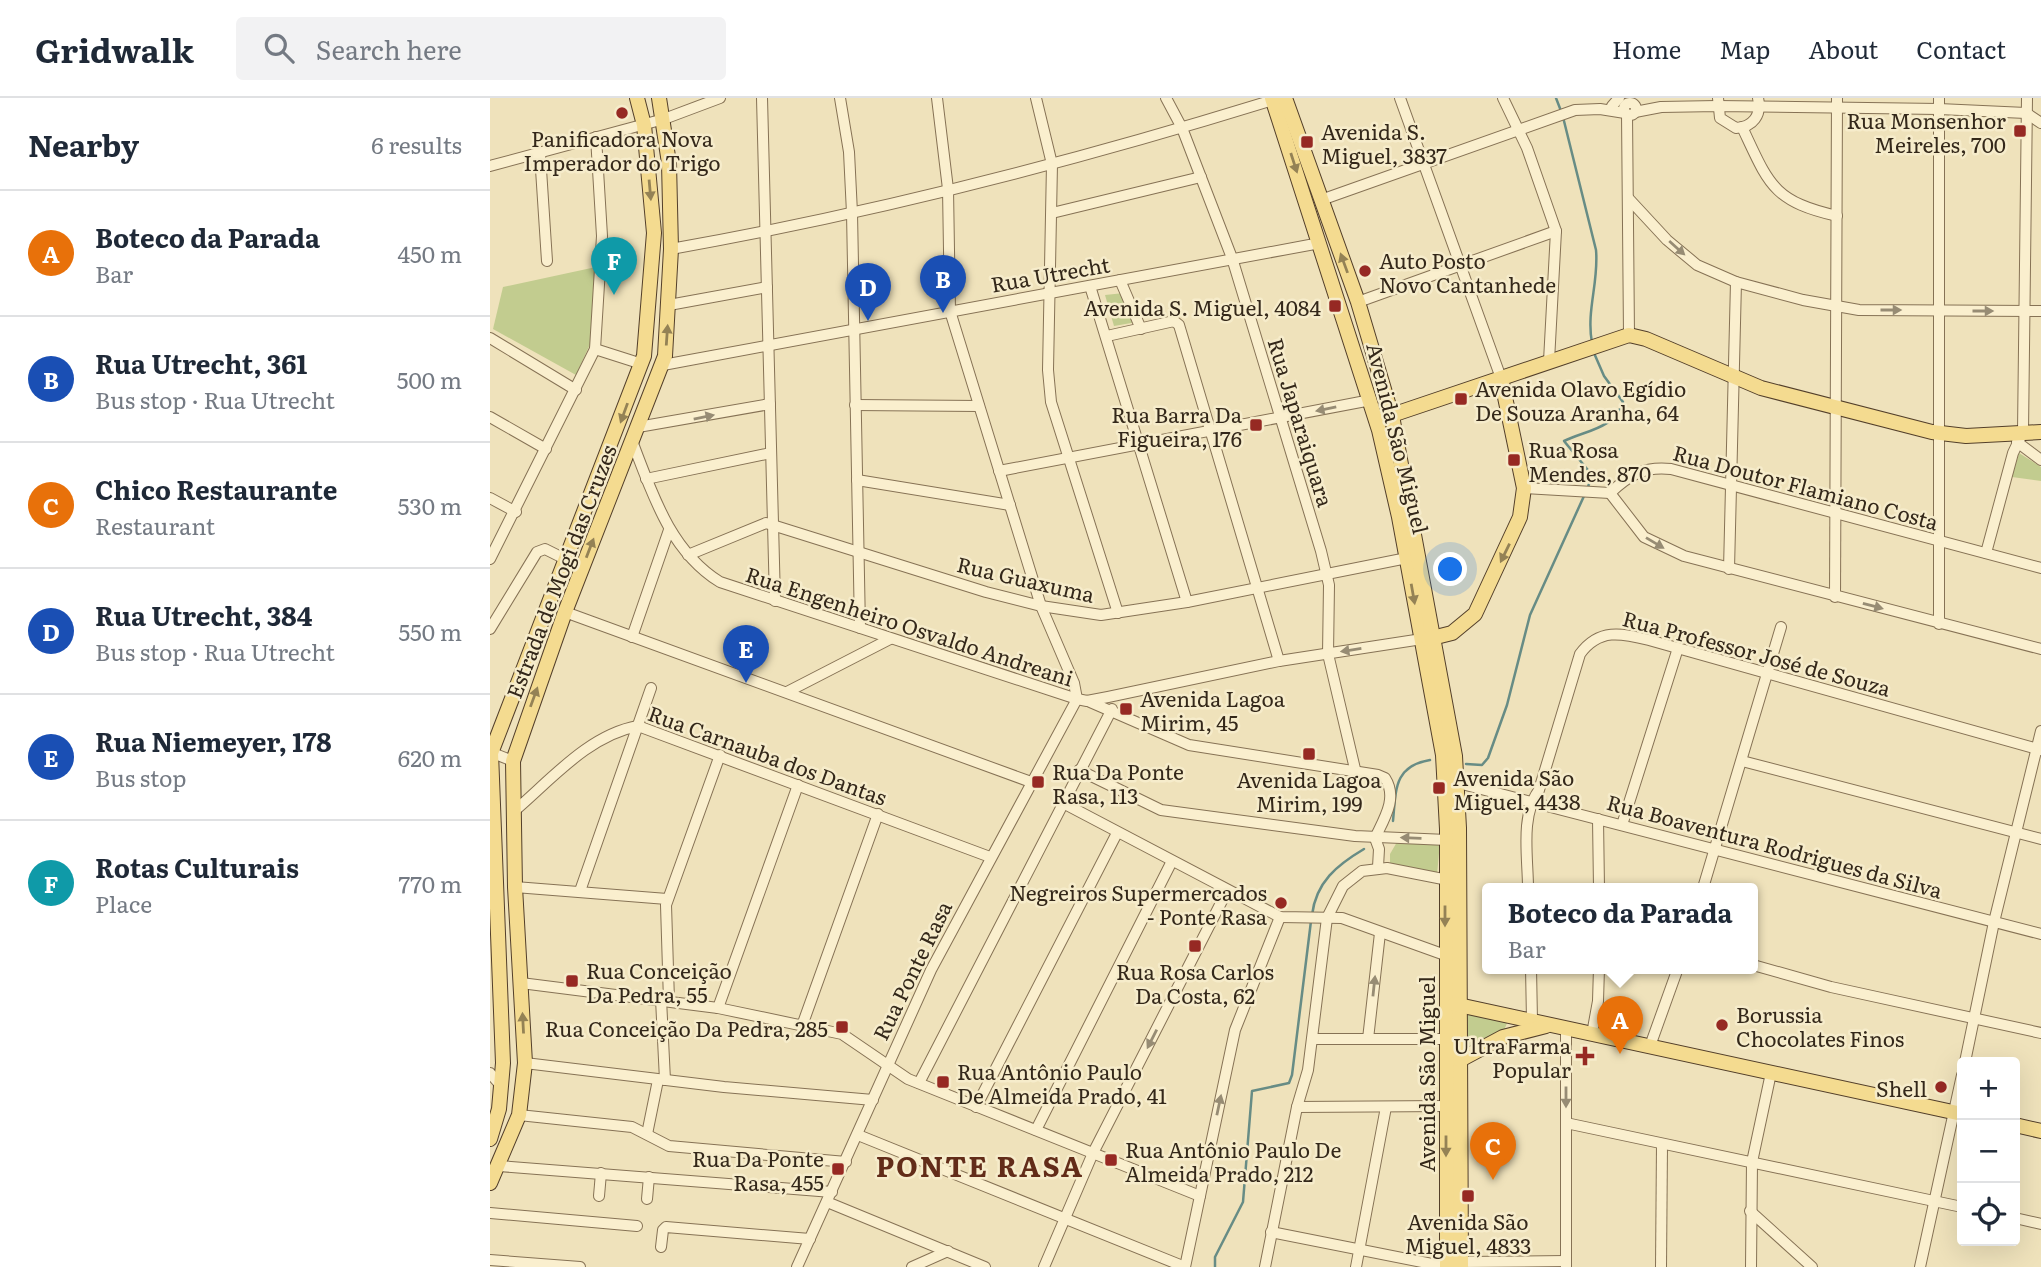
<!DOCTYPE html>
<html lang="en">
<head>
<meta charset="utf-8">
<style>
	:root { --surface:#fff; --page:#f2f2f3; --text:#1f2937; --muted:#747a83; --line:#e0e1e3; --accent:#1a73e8 }
	body { margin:0; font-family:Literata,serif; background:var(--page); color:var(--text) }
	.controls { position:absolute; right:21px; bottom:21px; display:grid; overflow:hidden; border-radius:7px; box-shadow:0 7px 28px #0002 }
	.controls button { width:63px; height:63px; display:grid; place-items:center; padding:0; border:0; border-bottom:2px solid var(--line); background:var(--surface); color:var(--text); font:35px sans-serif }
	.you { position:absolute; left:961px; top:472px; width:24px; height:24px; margin:-18px; border:5px solid #fff; border-radius:50%; background:#1a73e8; box-shadow:0 0 0 10px #1a73e833 }
	.badge { display:grid; place-items:center; width:46px; height:46px; border-radius:50%; background:var(--accent); color:#fff; font-size:23px; font-weight:700 }
	.pin { position:absolute; translate:-50% -58px; filter:drop-shadow(0 2px 4px #0008) }
	.pin::after { content:''; position:absolute; top:37px; width:24px; height:21px; background:inherit; clip-path:polygon(0 0,100% 0,50% 100%) }
	.popup { position:absolute; left:992px; top:785px; width:276px; height:91px; box-sizing:border-box; display:grid; place-content:center; border-radius:7px; background:var(--surface); filter:drop-shadow(0 2px 5px #0005); font-size:23px; white-space:nowrap; color:var(--muted) }
	.popup b { font-size:26px; color:var(--text) }
	.popup::after { content:''; position:absolute; left:50%; top:100%; margin-left:-14px; border:14px solid transparent; border-top-color:var(--surface) }
	.list { margin:0; padding:0; list-style:none }
	h2 { display:flex; justify-content:space-between; align-items:center; height:91px; margin:0; padding:0 28px; font-size:30px }
	h2 small { font-size:23px; font-weight:400; color:var(--muted) }
	.list li { display:grid; grid-template-columns:46px 1fr auto; gap:21px; align-items:center; box-sizing:border-box; height:126px; padding:0 28px; border-top:2px solid var(--line) }
	.list b { display:block; font-size:26px; white-space:nowrap }
	.list p { margin:0; font-size:23px; white-space:nowrap; color:var(--muted) }
	.list em { font-size:23px; font-style:normal; color:var(--muted) }
	.icon { flex:none; width:38px; height:38px; fill:none; stroke:currentColor; stroke-width:2; stroke-linecap:round; stroke-linejoin:round }
	.map { position:relative; flex:none; width:1551px; height:1169px; overflow:hidden }
	header { display:flex; align-items:center; gap:42px; box-sizing:border-box; height:98px; padding:0 35px; background:var(--surface); border-bottom:2px solid var(--line) }
	header strong { font-size:33px }
	nav { display:flex; gap:38px; margin-inline-start:auto; font-size:24px }
	.search { width:490px; height:63px; background:var(--page); display:flex; align-items:center; gap:18px; box-sizing:border-box; padding:0 24px; border-radius:7px; color:var(--muted); font-size:26px }
	main { display:flex }
	aside { flex:1; background:var(--surface) }
	.map>svg:first-child { display:block }
</style>
</head>
<body>
<header>
<strong>Gridwalk</strong>
<div class="search"><svg class="icon" aria-label="search" viewBox="0 0 24 24"><circle cx="10" cy="10" r="6"/><path d="M15 15l6 6"/></svg>Search here</div>
<nav><a>Home</a><a>Map</a><a>About</a><a>Contact</a></nav>
</header>
<main>
<aside>
<h2>Nearby<small>6 results</small></h2>
<ul class="list">
<li><span class="badge" style="background:#e8710a">A</span><div><b>Boteco da Parada</b><p>Bar</p></div><em>450 m</em></li>
<li><span class="badge" style="background:#1a4fb4">B</span><div><b>Rua Utrecht, 361</b><p>Bus stop · Rua Utrecht</p></div><em>500 m</em></li>
<li><span class="badge" style="background:#e8710a">C</span><div><b>Chico Restaurante</b><p>Restaurant</p></div><em>530 m</em></li>
<li><span class="badge" style="background:#1a4fb4">D</span><div><b>Rua Utrecht, 384</b><p>Bus stop · Rua Utrecht</p></div><em>550 m</em></li>
<li><span class="badge" style="background:#1a4fb4">E</span><div><b>Rua Niemeyer, 178</b><p>Bus stop</p></div><em>620 m</em></li>
<li><span class="badge" style="background:#0f9aa8">F</span><div><b>Rotas Culturais</b><p>Place</p></div><em>770 m</em></li>
</ul>
</aside>
<div class="map">
<svg width="1551" height="1169" viewBox="0 0 1551 1169">
	<rect width="100%" height="100%" fill="#efe2bb"/>
	<g fill="#c2cc8f">
		<path d="M106 169 102 242 86 277 3 231 13 189Z"/>
		<path d="M634 195 647 224 624 228 615 197Z"/>
		<path d="M1529 355 1551 369V383L1522 379Z"/>
		<path d="M907 744H950L947 777 900 768V756Z"/>
		<path d="M973 910 1013 918 1017 925 1013 935 973 958Z"/>
	</g>
	<g fill="none" stroke-linecap="round" stroke-linejoin="round">
		<g stroke="#678c85" stroke-width="2.5">
			<path d="M1066 0 1071 13"/>
			<path d="M1073 19 1106 152C1109 184 1096 213 1102 245"/>
			<path d="M1098 389 1102 377 1074 343C1097 332 1124 331 1133 304L1114 278 1104 255"/>
			<path d="M976 666 992 667 998 660 1017 607 1040 517 1094 398"/>
			<path d="M903 723C906 691 904 668 940 662"/>
			<path d="M822 817C826 784 847 767 874 751"/>
			<path d="M725 1169V1159L753 1104 762 993 799 985 802 977 821 823"/>
		</g>
		<defs>
			<g id="minor">
				<path d="M272 0 285 503"/>
				<path d="M350 0 359 54 362 115 370 530"/>
				<path d="M546 0 562 66 558 272 561 304 628 515"/>
				<path d="M676 0 692 30 742 160 831 453 839 487 838 556 865 671"/>
				<path d="M910 0 1011 280"/>
				<path d="M1013 0 1037 50 1066 133 1059 263"/>
				<path d="M1228 0 1230 20 1246 30C1263 29 1272 17 1268 0"/>
				<circle cx="1140" cy="11" r="6"/>
				<path d="M1122 8 1129 0"/>
				<path d="M1145 14 1171 9 1227 8 1449 11 1536 15 1551 25"/>
				<path d="M1137 16 1139 237"/>
				<path d="M1252 29C1279 86 1282 103 1347 118"/>
				<path d="M50 56 57 163"/>
				<path d="M0 68 174 21 230 0"/>
				<path d="M1139 101 1177 142 1207 167 1246 184 1313 202 1369 212 1551 213"/>
				<path d="M831 102 1085 12 1110 11 1135 15"/>
				<path d="M562 115 711 79"/>
				<path d="M181 151C385 115 586 63 783 2"/>
				<path d="M630 182 651 231"/>
				<path d="M600 188 697 504"/>
				<path d="M868 204 1066 133"/>
				<path d="M179 207 277 189"/>
				<path d="M617 238 684 223 689 227 789 563"/>
				<path d="M0 240 86 292"/>
				<path d="M105 251 152 266"/>
				<path d="M173 267 830 145"/>
				<path d="M365 307 489 308"/>
				<path d="M0 319 56 351"/>
				<path d="M148 329 280 306"/>
				<path d="M142 343C162 395 180 453 230 484L587 601 597 603 618 599 789 563 932 541"/>
				<path d="M1527 344 1551 362"/>
				<path d="M509 373 881 302"/>
				<path d="M156 381 281 355"/>
				<path d="M367 382 520 407"/>
				<path d="M1034 390 1120 395C1139 377 1154 368 1181 371L1551 470"/>
				<path d="M1120 395 1154 439 1194 458 1551 551"/>
				<path d="M0 400 26 414"/>
				<path d="M1496 455 1523 355 1533 334 1537 0"/>
				<path d="M198 457 276 425 496 494 551 508 611 517 697 504 917 460"/>
				<path d="M0 461 105 251 112 138 106 39"/>
				<path d="M1239 471 1246 184"/>
				<path d="M1345 499 1347 0"/>
				<path d="M75 514 541 684"/>
				<path d="M1449 526V0"/>
				<path d="M0 531 47 454 55 451 77 462"/>
				<path d="M142 539 179 432"/>
				<path d="M297 594 400 541"/>
				<path d="M600 604 699 647 888 677 895 680C908 700 894 721 885 740"/>
				<path d="M0 654 23 663"/>
				<path d="M1252 663 1551 741"/>
				<path d="M589 672 671 712 865 738 957 742"/>
				<path d="M968 685 1551 836"/>
				<path d="M573 705 790 819 852 820 955 857"/>
				<path d="M22 715C60 683 98 637 148 628L500 759"/>
				<path d="M1108 721 1109 790"/>
				<path d="M1132 727 1188 550"/>
				<path d="M885 740 889 751 888 769"/>
				<path d="M25 789 177 801"/>
				<path d="M1038 790C1038 759 1030 718 1049 692L1090 556C1109 530 1131 535 1159 542L1551 652"/>
				<path d="M1213 790 1291 529"/>
				<path d="M90 793 161 590"/>
				<path d="M1263 867 1341 889 1551 935"/>
				<path d="M1041 870 1042 922"/>
				<path d="M31 885 228 910 352 936 418 981 710 1098"/>
				<path d="M171 901 175 982"/>
				<path d="M179 903 176 807 230 657"/>
				<path d="M228 910 308 687"/>
				<path d="M313 925 388 716"/>
				<path d="M1102 936 1108 903 1109 870"/>
				<path d="M823 941H955"/>
				<path d="M878 941 890 835"/>
				<path d="M1160 948 1188 870"/>
				<path d="M1475 964 1504 824 1551 633"/>
				<path d="M35 965 234 989 383 1002"/>
				<path d="M0 975 12 989"/>
				<path d="M429 985 622 611"/>
				<path d="M486 1009 627 735"/>
				<path d="M807 1009 956 1008"/>
				<path d="M29 1017 142 1029 179 1048 356 1064"/>
				<path d="M1076 1025 1472 1109"/>
				<path d="M546 1032 682 763"/>
				<path d="M157 1036 168 982"/>
				<path d="M368 1037 695 1169"/>
				<path d="M9 1068 342 1094"/>
				<path d="M109 1098 111 1075"/>
				<path d="M157 1101 159 1079"/>
				<path d="M337 1104 495 1169"/>
				<path d="M1260 1113 1322 1169"/>
				<path d="M0 1115 147 1128"/>
				<path d="M1525 1120 1551 1126"/>
				<path d="M781 1134 957 1169"/>
				<path d="M171 1149 173 1132 176 1129 320 1141"/>
				<path d="M0 1162 90 1169"/>
				<path d="M971 1164 1076 1163"/>
				<path d="M307 1169 441 872 587 601 584 585 551 508 460 213 458 91 447 0"/>
				<path d="M422 1169 458 1153"/>
				<path d="M554 1169 603 1055 737 793"/>
				<path d="M695 1169 745 932 790 819"/>
				<path d="M775 1169 807 1009 818 972 837 820 853 788 872 773 897 770 963 783"/>
				<path d="M866 1169 896 1009"/>
				<path d="M1076 1169V930"/>
				<path d="M1171 1169 1172 1046"/>
				<path d="M1261 1169 1262 1064 1281 975"/>
				<path d="M1430 1169 1472 977"/>
			</g>
			<g id="major">
				<path d="M782 0 889 332 909 419 953 657 957 731V1169"/>
				<path d="M795 0 868 204 902 318 965 658 969 730 971 1169"/>
				<path d="M896 319 1139 237 1156 241 1271 290 1442 334 1476 338 1551 334"/>
				<path d="M938 541 962 535 985 516 1030 419 1034 390 1011 280"/>
				<path d="M964 906 1472 1016"/>
				<path d="M970 962 1013 939 1056 928"/>
				<path d="M1525 1027 1551 1033"/>
				<path d="M0 1041 9 1011 13 965 1 655 154 258 164 135 154 27 147 0"/>
				<path d="M0 1085 29 1017 35 965 25 789 23 663 75 514 175 258 181 151 179 65 169 0"/>
			</g>
		</defs>
		<use href="#minor" stroke="#867255" stroke-width="12"/>
		<use href="#major" stroke="#533f2a" stroke-width="16"/>
		<use href="#minor" stroke="#faefce" stroke-width="10"/>
		<use href="#major" stroke="#f4db90" stroke-width="14"/>
	</g>
	<defs><path id="oneway-solid" d="M-6-.8H1V-3.2L6.5 0L1 3.2V.8H-6Z" transform="scale(1.75)"/></defs>
	<g fill="#948255">
		<use href="#oneway-solid" transform="translate(804 65) rotate(72)"/>
		<use href="#oneway-solid" transform="translate(160 92) rotate(85)"/>
		<use href="#oneway-solid" transform="translate(854 165) rotate(-110)"/>
		<use href="#oneway-solid" transform="translate(177 237) rotate(-86)"/>
		<use href="#oneway-solid" transform="translate(134 315) rotate(110)"/>
		<use href="#oneway-solid" transform="translate(100 450) rotate(-69)"/>
		<use href="#oneway-solid" transform="translate(1015 455) rotate(116)"/>
		<use href="#oneway-solid" transform="translate(923 496) rotate(80)"/>
		<use href="#oneway-solid" transform="translate(44 599) rotate(-70)"/>
		<use href="#oneway-solid" transform="translate(955 818) rotate(90)"/>
		<use href="#oneway-solid" transform="translate(33 925) rotate(-93)"/>
		<use href="#oneway-solid" transform="translate(956 1048) rotate(90)"/>
	</g>
	<g fill="#978c74">
		<use href="#oneway-solid" transform="translate(1187 150) rotate(42)"/>
		<use href="#oneway-solid" transform="translate(1401 212)"/>
		<use href="#oneway-solid" transform="translate(1493 213)"/>
		<use href="#oneway-solid" transform="translate(836 311) rotate(168)"/>
		<use href="#oneway-solid" transform="translate(214 319) rotate(-11)"/>
		<use href="#oneway-solid" transform="translate(1165 445) rotate(31)"/>
		<use href="#oneway-solid" transform="translate(1383 508) rotate(15)"/>
		<use href="#oneway-solid" transform="translate(861 552) rotate(171)"/>
		<use href="#oneway-solid" transform="translate(921 740) rotate(-178)"/>
		<use href="#oneway-solid" transform="translate(884 888) rotate(-84)"/>
		<use href="#oneway-solid" transform="translate(662 941) rotate(117)"/>
		<use href="#oneway-solid" transform="translate(1076 999) rotate(90)"/>
		<use href="#oneway-solid" transform="translate(729 1007) rotate(-78)"/>
	</g>
	<g fill="#962923" stroke="#f6eccb" stroke-width="2.5">
		<circle cx="132" cy="15" r="7"/>
		<rect x="1523" y="26" width="14" height="14" rx="3.5"/>
		<rect x="810" y="37" width="14" height="14" rx="3.5"/>
		<circle cx="875" cy="173" r="7"/>
		<rect x="838" y="201" width="14" height="14" rx="3.5"/>
		<rect x="964" y="294" width="14" height="14" rx="3.5"/>
		<rect x="759" y="320" width="14" height="14" rx="3.5"/>
		<rect x="1017" y="355" width="14" height="14" rx="3.5"/>
		<rect x="629" y="604" width="14" height="14" rx="3.5"/>
		<rect x="812" y="649" width="14" height="14" rx="3.5"/>
		<rect x="541" y="677" width="14" height="14" rx="3.5"/>
		<rect x="942" y="683" width="14" height="14" rx="3.5"/>
		<circle cx="791" cy="805" r="7"/>
		<rect x="698" y="841" width="14" height="14" rx="3.5"/>
		<rect x="75" y="876" width="14" height="14" rx="3.5"/>
		<circle cx="1232" cy="927" r="7"/>
		<rect x="345" y="922" width="14" height="14" rx="3.5"/>
		<path d="M1091.5 947.5h7v7h7v7h-7v7h-7v-7h-7v-7h7z"/>
		<rect x="446" y="977" width="14" height="14" rx="3.5"/>
		<circle cx="1451" cy="989" r="7"/>
		<rect x="614" y="1055" width="14" height="14" rx="3.5"/>
		<rect x="341" y="1064" width="14" height="14" rx="3.5"/>
		<rect x="971" y="1091" width="14" height="14" rx="3.5"/>
	</g>
	<g text-anchor="middle" dominant-baseline="central" stroke-width="5" stroke-linejoin="round" paint-order="stroke">
		<g font-size="21" fill="#34281a" stroke="#f6eccb" text-anchor="start">
			<text x="1516" y="21" text-anchor="end">Rua Monsenhor<tspan x="1516" dy="24">Meireles, 700</tspan></text>
			<text x="831" y="32">Avenida S.<tspan x="831" dy="24">Miguel, 3837</tspan></text>
			<text x="132" y="39" text-anchor="middle">Panificadora Nova<tspan x="132" dy="24">Imperador do Trigo</tspan></text>
			<text x="889" y="161">Auto Posto<tspan x="889" dy="24">Novo Cantanhede</tspan></text>
			<text x="831" y="208" text-anchor="end">Avenida S. Miguel, 4084</text>
			<text x="985" y="289">Avenida Olavo Egídio<tspan x="985" dy="24">De Souza Aranha, 64</tspan></text>
			<text x="752" y="315" text-anchor="end">Rua Barra Da<tspan x="752" dy="24">Figueira, 176</tspan></text>
			<text x="1038" y="350">Rua Rosa<tspan x="1038" dy="24">Mendes, 870</tspan></text>
			<text x="650" y="599">Avenida Lagoa<tspan x="650" dy="24">Mirim, 45</tspan></text>
			<text x="562" y="672">Rua Da Ponte<tspan x="562" dy="24">Rasa, 113</tspan></text>
			<text x="963" y="678">Avenida São<tspan x="963" dy="24">Miguel, 4438</tspan></text>
			<text x="819" y="680" text-anchor="middle">Avenida Lagoa<tspan x="819" dy="24">Mirim, 199</tspan></text>
			<text x="777" y="793" text-anchor="end">Negreiros Supermercados<tspan x="777" dy="24">- Ponte Rasa</tspan></text>
			<text x="96" y="871">Rua Conceição<tspan x="96" dy="24">Da Pedra, 55</tspan></text>
			<text x="705" y="872" text-anchor="middle">Rua Rosa Carlos<tspan x="705" dy="24">Da Costa, 62</tspan></text>
			<text x="1246" y="915">Borussia<tspan x="1246" dy="24">Chocolates Finos</tspan></text>
			<text x="338" y="929" text-anchor="end">Rua Conceição Da Pedra, 285</text>
			<text x="1081" y="946" text-anchor="end">UltraFarma<tspan x="1081" dy="24">Popular</tspan></text>
			<text x="467" y="972">Rua Antônio Paulo<tspan x="467" dy="24">De Almeida Prado, 41</tspan></text>
			<text x="1437" y="989" text-anchor="end">Shell</text>
			<text x="635" y="1050">Rua Antônio Paulo De<tspan x="635" dy="24">Almeida Prado, 212</tspan></text>
			<text x="334" y="1059" text-anchor="end">Rua Da Ponte<tspan x="334" dy="24">Rasa, 455</tspan></text>
			<text x="978" y="1122" text-anchor="middle">Avenida São<tspan x="978" dy="24">Miguel, 4833</tspan></text>
		</g>
		<g font-size="21" fill="#34281a" stroke="#f6eccb">
			<text transform="translate(560 175) rotate(-10)">Rua Utrecht</text>
			<text transform="translate(812 324) rotate(73)">Rua Japaraiquara</text>
			<text transform="translate(909 340) rotate(76)">Avenida São Miguel</text>
			<text transform="translate(1316 388) rotate(15)">Rua Doutor Flamiano Costa</text>
			<text transform="translate(70 473) rotate(-69)">Estrada de Mogi das Cruzes</text>
			<text transform="translate(536 480) rotate(13)">Rua Guaxuma</text>
			<text transform="translate(420 527) rotate(18)">Rua Engenheiro Osvaldo Andreani</text>
			<text transform="translate(1267 554) rotate(15)">Rua Professor José de Souza</text>
			<text transform="translate(278 656) rotate(20)">Rua Carnauba dos Dantas</text>
			<text transform="translate(1285 747) rotate(15)">Rua Boaventura Rodrigues da Silva</text>
			<text transform="translate(421 872) rotate(-64)">Rua Ponte Rasa</text>
			<text transform="translate(935 976) rotate(-90)">Avenida São Miguel</text>
		</g>
		<g font-size="28" font-weight="bold" letter-spacing="2" fill="#622c19" stroke="#f6eccb">
			<text x="490" y="1067">PONTE RASA</text>
		</g>
	</g>
</svg>
<div class="controls">
<button>+</button>
<button>−</button>
<button><svg class="icon" aria-label="locate" viewBox="0 0 24 24"><circle cx="12" cy="12" r="6"/><path d="M12 2v4M12 18v4M2 12h4M18 12h4"/></svg></button>
</div>
<div class="you"></div>
<div class="pin badge" style="left:1130px;top:956px;background:#e8710a">A</div>
<div class="popup"><b>Boteco da Parada</b>Bar</div>
<div class="pin badge" style="left:453px;top:215px;background:#1a4fb4">B</div>
<div class="pin badge" style="left:1003px;top:1082px;background:#e8710a">C</div>
<div class="pin badge" style="left:378px;top:223px;background:#1a4fb4">D</div>
<div class="pin badge" style="left:256px;top:585px;background:#1a4fb4">E</div>
<div class="pin badge" style="left:124px;top:197px;background:#0f9aa8">F</div>
</div>
</main>
</body>
</html>
